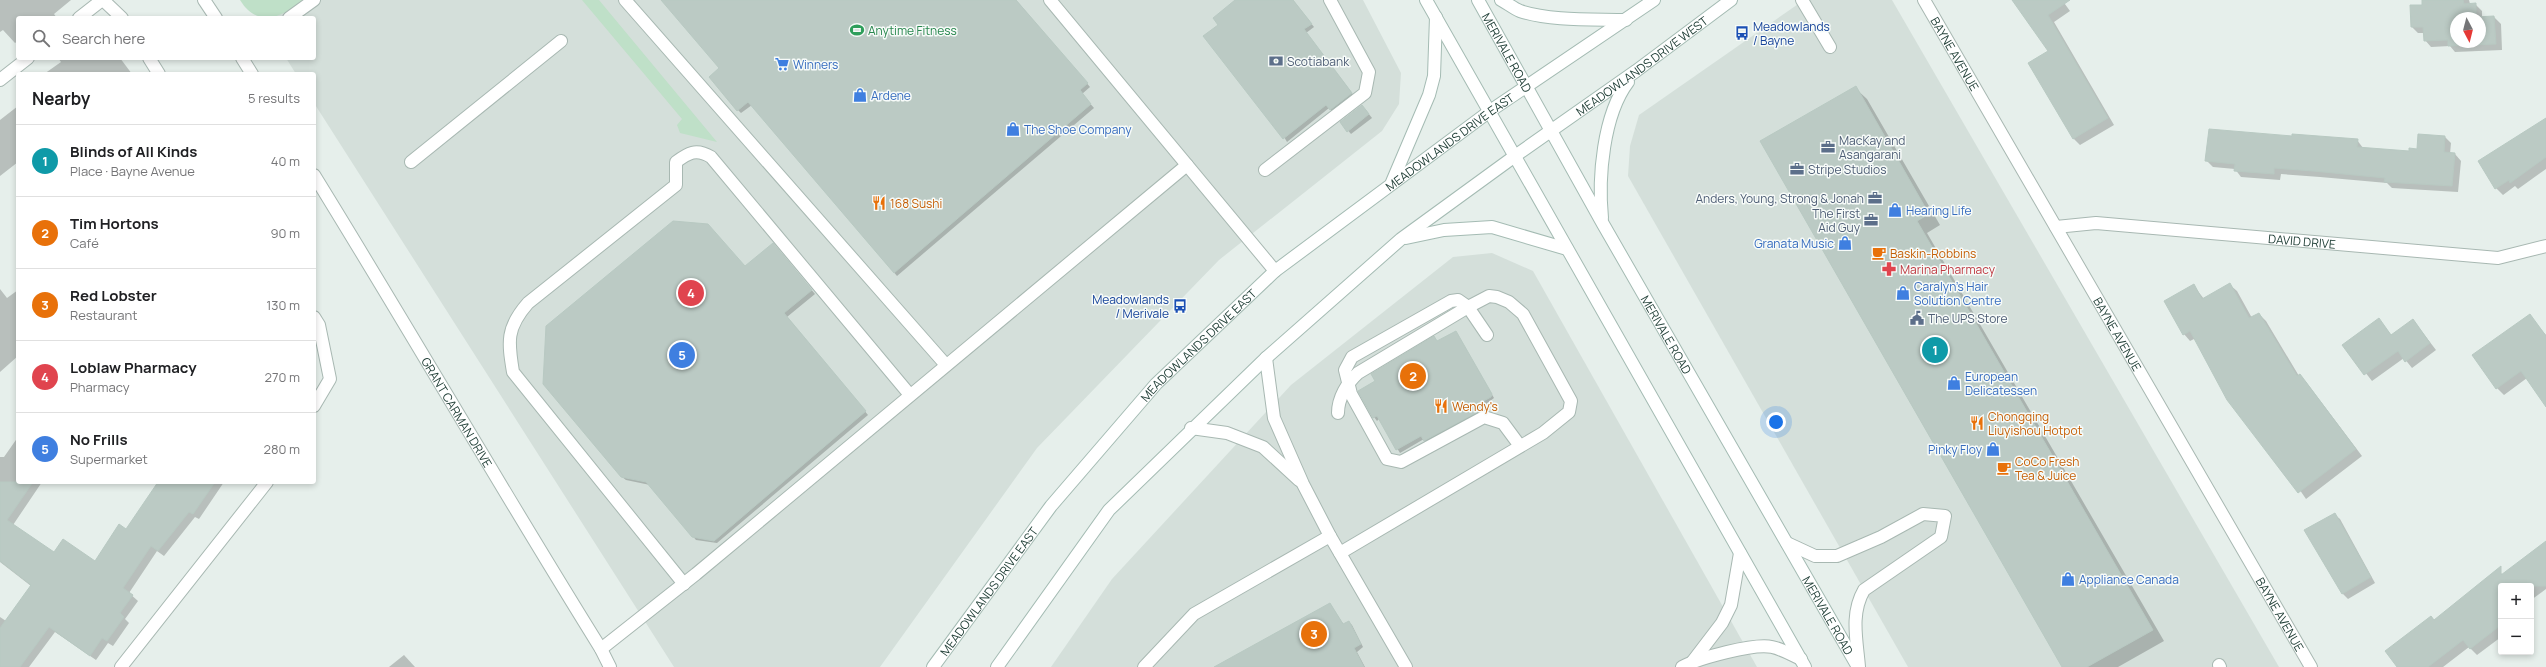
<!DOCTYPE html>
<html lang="en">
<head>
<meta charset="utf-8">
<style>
	:root { --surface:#fff; --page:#f2f2f2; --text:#202124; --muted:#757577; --line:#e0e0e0; --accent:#7f4e3f }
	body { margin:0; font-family:Manrope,sans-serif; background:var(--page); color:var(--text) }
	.controls { position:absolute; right:12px; bottom:12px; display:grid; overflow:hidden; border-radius:4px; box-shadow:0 2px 6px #0003 }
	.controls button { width:36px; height:36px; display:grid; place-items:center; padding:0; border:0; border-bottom:1px solid var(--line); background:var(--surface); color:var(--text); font:20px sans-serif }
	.compass { position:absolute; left:2450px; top:12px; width:36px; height:36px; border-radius:50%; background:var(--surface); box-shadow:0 2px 6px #0003; rotate:173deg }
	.you { position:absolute; left:1776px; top:422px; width:14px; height:14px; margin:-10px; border:3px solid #fff; border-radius:50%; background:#1a73e8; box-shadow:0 0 0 6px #1a73e833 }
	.badge { display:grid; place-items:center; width:26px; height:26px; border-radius:50%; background:var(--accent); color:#fff; font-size:13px; font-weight:700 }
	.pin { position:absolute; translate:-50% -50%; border:2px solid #fff; box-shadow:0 1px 4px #0006 }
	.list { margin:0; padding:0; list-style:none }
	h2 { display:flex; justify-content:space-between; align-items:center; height:52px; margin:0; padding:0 16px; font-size:17px }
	h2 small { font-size:13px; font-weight:400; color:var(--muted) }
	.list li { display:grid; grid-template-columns:26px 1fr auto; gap:12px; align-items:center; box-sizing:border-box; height:72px; padding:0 16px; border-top:1px solid var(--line) }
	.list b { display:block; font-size:15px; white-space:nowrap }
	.list p { margin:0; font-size:13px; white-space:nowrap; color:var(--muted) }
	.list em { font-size:13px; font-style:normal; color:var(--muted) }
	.icon { flex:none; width:22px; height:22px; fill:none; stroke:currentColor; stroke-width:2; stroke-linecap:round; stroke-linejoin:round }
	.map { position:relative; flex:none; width:2546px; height:667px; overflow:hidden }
	.search { position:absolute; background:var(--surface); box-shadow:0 2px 6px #0003; left:16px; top:16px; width:300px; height:44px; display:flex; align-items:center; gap:10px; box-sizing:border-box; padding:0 14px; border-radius:4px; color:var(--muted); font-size:15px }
	.panel { position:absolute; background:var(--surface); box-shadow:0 2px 6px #0003; left:16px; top:72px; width:300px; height:412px; border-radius:4px }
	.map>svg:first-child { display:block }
</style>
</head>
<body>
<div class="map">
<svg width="2546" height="667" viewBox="0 0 2546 667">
	<rect width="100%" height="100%" fill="#e6efeb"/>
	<g fill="#d4dfda">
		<path d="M249 0H1363L1401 73 1399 104 1382 131 1219 260 1037 448 880 667H674L314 103V74H296L286 58H314V18H260Z"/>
		<path d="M1804 0H1892L2279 667H1908L1628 176 1630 146 1639 115Z"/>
		<path d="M1492 253 1533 271 1757 667H1051L1112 579 1291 385 1453 257Z"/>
	</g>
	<g fill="#bfe0c8">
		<path d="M240 0H304C282 17 258 29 240 0Z"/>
		<path d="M582 0H599L717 142 680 133 677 125 682 119Z"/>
	</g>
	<g fill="#0003" fill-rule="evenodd">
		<path d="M0 0H71L54 14 57 18H18V41L15 43 3 30 0 32Z"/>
		<path d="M663 0H1016L1090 87 1082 94 1094 108 897 276 752 105 741 113 738 110 721 68Z"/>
		<path d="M1237 0H1293L1314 27 1306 33 1355 97 1334 113 1329 108 1287 142 1219 25Z"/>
		<path d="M2013 0H2062L2070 11 2054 22 2114 125 2080 145 2073 138 2050 51Z"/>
		<path d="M2430 0H2469L2470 4H2475L2482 11V18L2494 17 2501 24 2502 50 2455 52 2450 46 2431 47 2425 40 2424 33H2418L2412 27 2433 6ZM2456 18H2480V42H2456Z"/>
		<path d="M58 58H120L132 74H44L61 62Z"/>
		<path d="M1855 88 1867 99 1940 225 1927 233 2164 641 2118 667H2063Z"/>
		<path d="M18 106V162L0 176V120Z"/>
		<path d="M1365 109 1372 118 1351 134 1341 122Z"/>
		<path d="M2546 119V169L2518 189 2515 186 2503 195 2496 188Z"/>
		<path d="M2292 137 2357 140 2363 148 2410 152 2445 137 2451 143 2450 154H2455L2461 161 2458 192 2392 188 2387 183 2320 177 2281 174 2280 180 2241 177 2235 169 2213 167 2206 160Z"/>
		<path d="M776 247 815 294 787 317 868 415 717 543 696 540 650 485 626 480 622 477 745 267Z"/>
		<path d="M2230 285 2237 291 2252 318 2259 314 2266 321 2299 376 2306 382 2362 456 2306 499 2196 338 2190 341 2184 334 2194 286 2204 299Z"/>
		<path d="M0 289 7 298 18 290V356L0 372Z"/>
		<path d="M2530 316 2546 335V405L2527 378 2504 395 2497 388Z"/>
		<path d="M2379 320 2392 336 2413 320 2436 350 2412 368 2404 358 2372 381 2344 345Z"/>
		<path d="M1455 332 1494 398 1482 407 1486 413 1428 443 1424 439 1400 453 1379 419 1377 421 1374 417 1437 342Z"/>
		<path d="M18 437V482H42L13 525 54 554 95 563 126 531 168 482H224L199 519 195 517 164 556 157 551 129 593 138 601 125 619 129 623 113 646 108 643 96 660 55 632 29 667H0V617L6 621 31 586 0 562V457H4Z"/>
		<path d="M2334 514 2340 519 2375 583 2348 599 2343 594Z"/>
		<path d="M2546 542V589L2531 600V586H2501V637L2477 655 2469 647 2443 667H2398L2431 617 2435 621 2498 570 2503 575Z"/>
		<path d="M1330 604 1344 625 1349 622 1352 625 1363 647 1357 652 1365 667H1216Z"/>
		<path d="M404 655 415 667H389Z"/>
	</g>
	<g fill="#bbcac4" stroke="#b8c9c2" fill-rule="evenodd">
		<path d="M661 0H1016L1088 83 1080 90 1091 104 894 273 748 102 737 111 709 77 719 68Z"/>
		<path d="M1235 0H1293L1312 24 1304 29 1352 93 1330 110 1326 105 1283 139 1203 36 1218 25 1213 18Z"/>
		<path d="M2012 0H2070L2048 15 2108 118 2073 139 2028 63 2048 51Z"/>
		<path d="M2422 0H2463L2464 4 2476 3V17L2494 16 2496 44 2448 46V40L2424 41 2423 27H2411L2410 5H2422ZM2456 18H2480V42H2456Z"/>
		<path d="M1856 86 1929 214 1917 221 2153 630 2087 667H2062L1760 141Z"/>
		<path d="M1362 105 1369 114 1347 132 1340 122Z"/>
		<path d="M2546 118V157L2510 183 2509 180 2495 189 2478 161Z"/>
		<path d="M2209 129 2292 136V134L2358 139 2357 147 2409 151V148L2417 149 2418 134 2445 136 2444 152 2455 153 2452 186 2384 182 2385 178 2313 171 2274 168V174L2234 171 2235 164 2205 161Z"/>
		<path d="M673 221 708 224 745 266 773 243 812 290 784 313 866 411 714 541 692 537 646 482 621 477 543 384 546 326Z"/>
		<path d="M2230 283 2249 318 2259 313 2297 376 2300 374 2356 449 2298 493 2227 400 2190 331 2183 335 2164 301 2194 284 2202 299Z"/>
		<path d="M2530 314 2546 336V407L2521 371 2496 389 2472 355Z"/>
		<path d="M2379 318 2391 335 2413 319 2430 343 2405 362 2398 351 2364 375 2342 345Z"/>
		<path d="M1456 331 1492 394 1491 397 1480 403 1482 410 1424 441 1421 436 1396 450 1377 416 1373 418 1358 391 1375 381 1371 374 1434 336 1437 341Z"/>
		<path d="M0 482H33L7 520 54 552 63 539 95 561 119 524 126 529 158 482H215L193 514 189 512 158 551 151 546 123 588 133 595 120 613 124 617 107 641 102 638 90 656 49 627 20 667H0V628L31 585 0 561Z"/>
		<path d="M2335 513 2371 577 2342 594 2304 530Z"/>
		<path d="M2546 541V586H2501V625L2470 649 2463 640 2428 667H2397L2385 651 2431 616 2434 620 2501 566V575Z"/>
		<path d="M1330 603 1343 624 1349 621 1361 644 1354 648 1364 667H1214Z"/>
	</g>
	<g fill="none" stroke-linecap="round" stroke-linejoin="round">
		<defs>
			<g id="service">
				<path d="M103 0 122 18"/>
				<path d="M625 0 946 365"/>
				<path d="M1050 0 1275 271"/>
				<path d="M1802 0 1830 47"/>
				<path d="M79 18 102 0"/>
				<path d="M289 18 314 0"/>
				<path d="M149 58 159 74"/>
				<path d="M0 80 28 58"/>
				<path d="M411 162 561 41"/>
				<path d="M1265 170 1365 93 1369 72 1330 0"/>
				<path d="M314 317 319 325 330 379 314 406"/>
				<path d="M1487 335 1468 307 1458 300 1451 301 1352 357 1345 370 1351 394 1387 459 1401 462 1484 417 1503 423 1520 446"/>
				<path d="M1266 358 1274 418 1303 484 1330 536 1406 667"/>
				<path d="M1338 413C1338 398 1347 383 1358 373L1468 307 1489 296 1497 297 1509 302 1523 314 1571 401 1569 412 1543 433 1340 553"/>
				<path d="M1191 428 1227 433 1263 447 1299 480"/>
				<path d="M1787 543 1815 556H1837L1881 537 1923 514 1945 516 1941 537 1864 590C1850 614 1857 641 1859 667"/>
				<path d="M684 584 513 372C508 342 506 328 528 303L676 185V162C688 153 696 148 711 157L910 395"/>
				<path d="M601 649 696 574 1187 165"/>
				<path d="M1693 661 1722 623 1731 605 1740 553"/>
				<path d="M2219 665 2220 667"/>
				<path d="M121 667 267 482"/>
				<path d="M1144 667 1194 614 1330 536"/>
				<path d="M1682 667C1699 658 1754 643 1772 647 1782 649 1792 655 1801 659"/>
			</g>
			<g id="minor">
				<path id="s1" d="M1924 0 2311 667"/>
				<path id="s2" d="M2056 227 2096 223 2498 258 2546 246"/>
			</g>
			<g id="tertiary">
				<path d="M204 0 216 18"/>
				<path d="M242 58 252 74"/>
				<path id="s3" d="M314 175C411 332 503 492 601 649L610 667"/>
			</g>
			<g id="secondary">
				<path d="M1426 0 1805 667"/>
				<path id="s4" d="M1478 0 1603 224 1858 667"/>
				<path d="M1501 0C1507 3 1513 8 1520 11 1550 21 1593 19 1626 20"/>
				<path d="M1392 182 1429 95 1434 76 1436 17"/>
				<path d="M1602 218C1598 178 1603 115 1628 82"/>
				<path d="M1406 238 1444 230 1492 227 1567 249"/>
				<path id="s5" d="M933 667 1051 506 1156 384 1275 271 1490 111 1654 0"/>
				<path id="s6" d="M997 667 1109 510 1266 358 1401 239 1515 156 1636 71 1731 0"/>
			</g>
		</defs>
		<use href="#service" stroke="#a8b8b2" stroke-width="14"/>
		<use href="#minor" stroke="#a8b8b2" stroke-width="14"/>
		<use href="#tertiary" stroke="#a8b8b2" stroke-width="14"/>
		<use href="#secondary" stroke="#a4bbb3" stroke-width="14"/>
		<use href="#service" stroke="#fff" stroke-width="12"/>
		<use href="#minor" stroke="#fff" stroke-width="12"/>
		<use href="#tertiary" stroke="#fff" stroke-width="12"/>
		<use href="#secondary" stroke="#fff" stroke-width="12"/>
	</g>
	<defs>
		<symbol id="stadium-bare" viewBox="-9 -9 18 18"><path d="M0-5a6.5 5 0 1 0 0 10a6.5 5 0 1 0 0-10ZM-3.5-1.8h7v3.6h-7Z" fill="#2e9e5b" stroke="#f7fbf9" stroke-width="2.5" paint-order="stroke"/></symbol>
		<symbol id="bus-bare" viewBox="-9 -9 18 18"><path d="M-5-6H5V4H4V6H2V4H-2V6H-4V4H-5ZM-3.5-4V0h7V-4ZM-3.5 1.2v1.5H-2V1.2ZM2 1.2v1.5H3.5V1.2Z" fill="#1a4fb4" stroke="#f7fbf9" stroke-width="2.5" paint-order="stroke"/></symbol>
		<symbol id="bank-bare" viewBox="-9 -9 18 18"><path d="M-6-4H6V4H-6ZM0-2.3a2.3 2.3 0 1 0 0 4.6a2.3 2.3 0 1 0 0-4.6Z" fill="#5c6f8a" stroke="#f7fbf9" stroke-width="2.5" paint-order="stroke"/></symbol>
		<symbol id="supermarket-bare" viewBox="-9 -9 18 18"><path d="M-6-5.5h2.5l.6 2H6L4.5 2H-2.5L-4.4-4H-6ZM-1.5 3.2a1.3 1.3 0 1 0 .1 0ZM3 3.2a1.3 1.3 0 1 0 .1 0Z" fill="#3f7fe0" stroke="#f7fbf9" stroke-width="2.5" paint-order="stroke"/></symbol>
		<symbol id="shop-bare" viewBox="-9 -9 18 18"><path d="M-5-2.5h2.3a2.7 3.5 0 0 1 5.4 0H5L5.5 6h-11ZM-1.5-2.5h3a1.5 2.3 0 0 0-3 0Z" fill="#3f7fe0" stroke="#f7fbf9" stroke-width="2.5" paint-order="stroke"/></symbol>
		<symbol id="office-bare" viewBox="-9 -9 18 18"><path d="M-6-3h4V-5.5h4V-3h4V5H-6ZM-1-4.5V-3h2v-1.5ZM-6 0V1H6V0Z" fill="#5c6f8a" stroke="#f7fbf9" stroke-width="2.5" paint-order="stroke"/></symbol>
		<symbol id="restaurant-bare" viewBox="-9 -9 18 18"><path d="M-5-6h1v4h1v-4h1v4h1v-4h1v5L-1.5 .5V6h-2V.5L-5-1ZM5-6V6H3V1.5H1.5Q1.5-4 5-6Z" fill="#e8710a" stroke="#f7fbf9" stroke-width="2.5" paint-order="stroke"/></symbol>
		<symbol id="cafe-bare" viewBox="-9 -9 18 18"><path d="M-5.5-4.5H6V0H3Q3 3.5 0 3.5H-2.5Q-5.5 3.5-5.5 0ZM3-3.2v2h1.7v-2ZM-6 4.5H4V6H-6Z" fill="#e8710a" stroke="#f7fbf9" stroke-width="2.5" paint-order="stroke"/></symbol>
		<symbol id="pharmacy-bare" viewBox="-9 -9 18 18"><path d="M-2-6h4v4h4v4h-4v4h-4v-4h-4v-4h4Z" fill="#e0444e" stroke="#f7fbf9" stroke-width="2.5" paint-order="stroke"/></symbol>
		<symbol id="civic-bare" viewBox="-9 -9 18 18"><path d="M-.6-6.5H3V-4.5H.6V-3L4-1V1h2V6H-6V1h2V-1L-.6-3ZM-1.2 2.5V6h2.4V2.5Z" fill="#5c6f8a" stroke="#f7fbf9" stroke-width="2.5" paint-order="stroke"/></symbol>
	</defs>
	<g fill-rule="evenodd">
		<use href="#stadium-bare" x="847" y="20" width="20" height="20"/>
		<use href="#bus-bare" x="1732" y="23" width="20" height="20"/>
		<use href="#bank-bare" x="1266" y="51" width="20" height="20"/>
		<use href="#supermarket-bare" x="772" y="54" width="20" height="20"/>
		<use href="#shop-bare" x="850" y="85" width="20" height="20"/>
		<use href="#shop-bare" x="1003" y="119" width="20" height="20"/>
		<use href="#office-bare" x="1818" y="137" width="20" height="20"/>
		<use href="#office-bare" x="1787" y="159" width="20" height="20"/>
		<use href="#office-bare" x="1865" y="188" width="20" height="20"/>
		<use href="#restaurant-bare" x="869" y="193" width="20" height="20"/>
		<use href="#shop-bare" x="1885" y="200" width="20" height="20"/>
		<use href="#office-bare" x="1861" y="210" width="20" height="20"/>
		<use href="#shop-bare" x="1835" y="233" width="20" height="20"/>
		<use href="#cafe-bare" x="1869" y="243" width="20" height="20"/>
		<use href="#pharmacy-bare" x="1879" y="259" width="20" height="20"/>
		<use href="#shop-bare" x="1893" y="283" width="20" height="20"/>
		<use href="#bus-bare" x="1170" y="296" width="20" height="20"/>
		<use href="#civic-bare" x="1907" y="308" width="20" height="20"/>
		<use href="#shop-bare" x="1944" y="373" width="20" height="20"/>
		<use href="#restaurant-bare" x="1431" y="396" width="20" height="20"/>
		<use href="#restaurant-bare" x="1967" y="413" width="20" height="20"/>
		<use href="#shop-bare" x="1983" y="439" width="20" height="20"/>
		<use href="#cafe-bare" x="1994" y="458" width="20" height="20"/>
		<use href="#shop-bare" x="2058" y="569" width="20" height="20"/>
	</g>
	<g text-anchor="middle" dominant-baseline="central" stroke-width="3" stroke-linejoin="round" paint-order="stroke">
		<g font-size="12" fill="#164399" stroke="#f7fbf9" text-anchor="start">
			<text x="1753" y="26">Meadowlands<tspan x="1753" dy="14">/ Bayne</tspan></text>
			<text x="1169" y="299" text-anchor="end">Meadowlands<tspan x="1169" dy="14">/ Merivale</tspan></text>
		</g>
		<g font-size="12" fill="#27864d" stroke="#f7fbf9" text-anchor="start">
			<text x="868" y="30">Anytime Fitness</text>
		</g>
		<g font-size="12" fill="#24423a" stroke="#f7fbf9">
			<text stroke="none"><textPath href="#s4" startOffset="60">MERIVALE ROAD</textPath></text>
			<text stroke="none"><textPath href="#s1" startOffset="62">BAYNE AVENUE</textPath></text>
			<text stroke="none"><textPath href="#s6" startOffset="888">MEADOWLANDS DRIVE WEST</textPath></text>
			<text stroke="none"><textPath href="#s5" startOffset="742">MEADOWLANDS DRIVE EAST</textPath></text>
			<text stroke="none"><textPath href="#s2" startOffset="247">DAVID DRIVE</textPath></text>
			<text stroke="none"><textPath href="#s1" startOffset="386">BAYNE AVENUE</textPath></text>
			<text stroke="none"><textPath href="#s4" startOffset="384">MERIVALE ROAD</textPath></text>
			<text stroke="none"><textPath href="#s5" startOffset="418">MEADOWLANDS DRIVE EAST</textPath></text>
			<text stroke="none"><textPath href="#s3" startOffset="277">GRANT CARMAN DRIVE</textPath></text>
			<text stroke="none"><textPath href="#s5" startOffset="94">MEADOWLANDS DRIVE EAST</textPath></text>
			<text stroke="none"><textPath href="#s1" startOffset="710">BAYNE AVENUE</textPath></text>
			<text stroke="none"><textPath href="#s4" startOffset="708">MERIVALE ROAD</textPath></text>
		</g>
		<g font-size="12" fill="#4e5e75" stroke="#f7fbf9" text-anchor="start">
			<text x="1287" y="61">Scotiabank</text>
			<text x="1839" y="140">MacKay and<tspan x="1839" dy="14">Asangarani</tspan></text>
			<text x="1808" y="169">Stripe Studios</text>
			<text x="1864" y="198" text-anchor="end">Anders, Young, Strong &amp; Jonah</text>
			<text x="1860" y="213" text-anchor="end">The First<tspan x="1860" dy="14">Aid Guy</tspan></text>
			<text x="1928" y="318">The UPS Store</text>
		</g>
		<g font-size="12" fill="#366cbe" stroke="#f7fbf9" text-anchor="start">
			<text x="793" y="64">Winners</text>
			<text x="871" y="95">Ardene</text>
			<text x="1024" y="129">The Shoe Company</text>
			<text x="1906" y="210">Hearing Life</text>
			<text x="1834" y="243" text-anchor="end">Granata Music</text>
			<text x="1914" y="286">Caralyn's Hair<tspan x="1914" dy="14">Solution Centre</tspan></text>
			<text x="1965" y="376">European<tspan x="1965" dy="14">Delicatessen</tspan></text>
			<text x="1982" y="449" text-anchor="end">Pinky Floy</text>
			<text x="2079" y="579">Appliance Canada</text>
		</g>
		<g font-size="12" fill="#c56008" stroke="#f7fbf9" text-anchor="start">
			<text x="890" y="203">168 Sushi</text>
			<text x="1890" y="253">Baskin-Robbins</text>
			<text x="1452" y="406">Wendy's</text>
			<text x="1988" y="416">Chongqing<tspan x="1988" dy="14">Liuyishou Hotpot</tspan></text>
			<text x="2015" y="461">CoCo Fresh<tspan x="2015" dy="14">Tea &amp; Juice</tspan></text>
		</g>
		<g font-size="12" fill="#be3a42" stroke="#f7fbf9" text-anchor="start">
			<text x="1900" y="269">Marina Pharmacy</text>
		</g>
	</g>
</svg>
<div class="controls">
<button>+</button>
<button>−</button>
</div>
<svg class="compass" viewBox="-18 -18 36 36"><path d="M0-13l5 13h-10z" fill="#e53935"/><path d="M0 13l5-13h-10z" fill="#757577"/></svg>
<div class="you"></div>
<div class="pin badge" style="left:1935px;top:350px;background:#0f9aa8">1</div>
<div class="pin badge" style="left:1413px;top:376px;background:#e8710a">2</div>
<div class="pin badge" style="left:1314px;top:634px;background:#e8710a">3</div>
<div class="pin badge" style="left:691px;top:293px;background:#e0444e">4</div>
<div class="pin badge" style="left:682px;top:355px;background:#3f7fe0">5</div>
<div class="search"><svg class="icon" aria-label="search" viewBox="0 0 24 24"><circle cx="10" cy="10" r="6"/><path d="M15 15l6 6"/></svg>Search here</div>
<section class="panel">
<h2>Nearby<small>5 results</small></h2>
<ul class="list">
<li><span class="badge" style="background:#0f9aa8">1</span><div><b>Blinds of All Kinds</b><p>Place · Bayne Avenue</p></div><em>40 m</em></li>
<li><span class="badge" style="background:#e8710a">2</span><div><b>Tim Hortons</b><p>Café</p></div><em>90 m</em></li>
<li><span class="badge" style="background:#e8710a">3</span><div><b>Red Lobster</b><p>Restaurant</p></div><em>130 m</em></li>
<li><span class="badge" style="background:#e0444e">4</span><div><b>Loblaw Pharmacy</b><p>Pharmacy</p></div><em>270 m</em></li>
<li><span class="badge" style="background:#3f7fe0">5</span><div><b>No Frills</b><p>Supermarket</p></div><em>280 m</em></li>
</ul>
</section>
</div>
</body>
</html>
